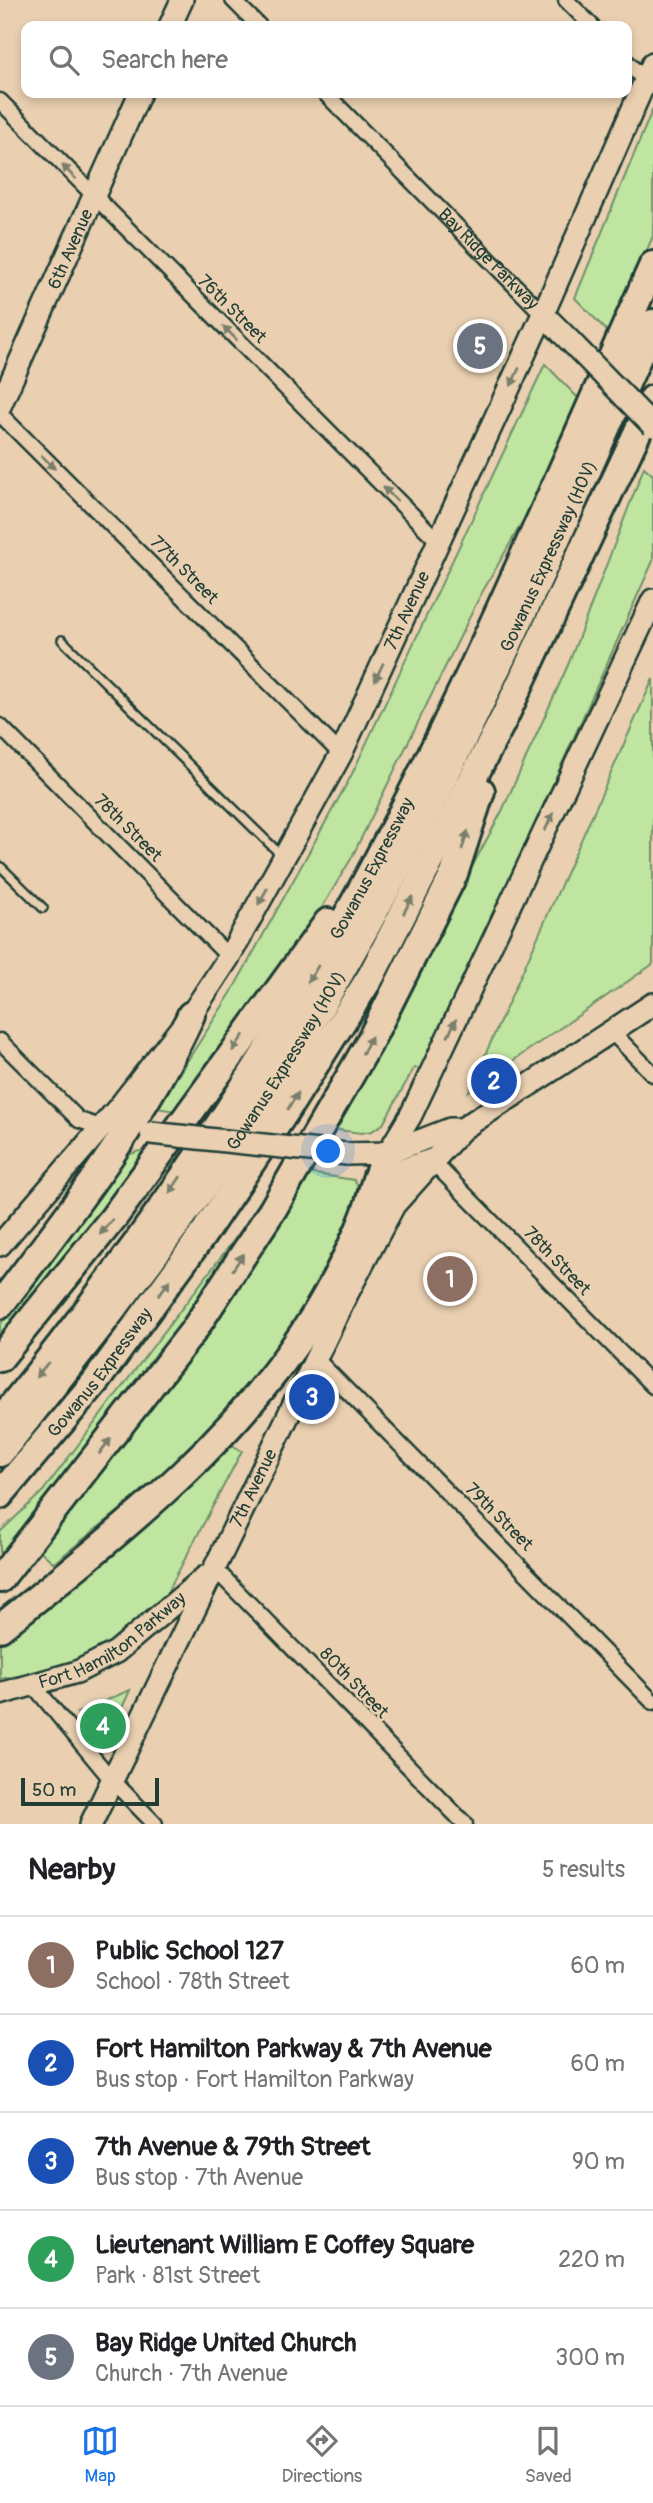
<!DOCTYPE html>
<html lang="en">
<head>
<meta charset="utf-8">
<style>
	:root { --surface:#fff; --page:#f6f6f6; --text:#202124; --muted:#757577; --line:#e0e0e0; --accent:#1a73e8 }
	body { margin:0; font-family:Pangolin,sans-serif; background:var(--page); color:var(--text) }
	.scale { position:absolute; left:21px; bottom:18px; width:138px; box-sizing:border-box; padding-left:7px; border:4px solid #1f3d34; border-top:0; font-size:19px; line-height:24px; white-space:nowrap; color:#1f3d34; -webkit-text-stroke:5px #ead0b1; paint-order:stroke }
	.you { position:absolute; left:329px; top:1152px; width:24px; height:24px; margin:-18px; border:5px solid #fff; border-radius:50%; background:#1a73e8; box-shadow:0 0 0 10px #1a73e833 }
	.badge { display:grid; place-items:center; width:46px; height:46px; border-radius:50%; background:var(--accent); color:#fff; font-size:23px; font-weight:700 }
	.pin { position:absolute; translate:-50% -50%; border:4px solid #fff; box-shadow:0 2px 7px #0006 }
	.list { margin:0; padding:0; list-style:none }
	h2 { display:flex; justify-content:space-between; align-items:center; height:91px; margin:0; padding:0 28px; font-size:30px }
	h2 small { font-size:23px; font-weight:400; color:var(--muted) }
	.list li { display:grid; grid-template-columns:46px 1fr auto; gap:21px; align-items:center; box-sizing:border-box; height:98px; padding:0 28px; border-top:2px solid var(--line) }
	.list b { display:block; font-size:26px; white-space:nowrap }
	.list p { margin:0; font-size:23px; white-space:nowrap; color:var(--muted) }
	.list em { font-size:23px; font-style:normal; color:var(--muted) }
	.icon { flex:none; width:38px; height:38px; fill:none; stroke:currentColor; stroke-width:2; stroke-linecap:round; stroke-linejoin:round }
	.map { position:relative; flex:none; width:653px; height:1824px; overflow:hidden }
	.search { position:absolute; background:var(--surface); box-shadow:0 4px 10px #0003; left:21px; right:21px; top:21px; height:77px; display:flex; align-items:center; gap:18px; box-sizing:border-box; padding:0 24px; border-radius:14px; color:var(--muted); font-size:26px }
	.sheet { height:581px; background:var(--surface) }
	nav { display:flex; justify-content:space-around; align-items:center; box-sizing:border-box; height:98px; border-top:2px solid var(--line); background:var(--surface); font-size:19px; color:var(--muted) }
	nav a { display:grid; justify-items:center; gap:4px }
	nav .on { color:var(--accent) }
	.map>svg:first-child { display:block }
</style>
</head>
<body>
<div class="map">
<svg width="653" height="1824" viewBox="0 0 653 1824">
	<rect width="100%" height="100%" fill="#ead0b1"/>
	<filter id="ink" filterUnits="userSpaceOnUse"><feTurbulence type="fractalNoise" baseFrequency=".0143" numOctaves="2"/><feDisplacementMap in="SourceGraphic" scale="14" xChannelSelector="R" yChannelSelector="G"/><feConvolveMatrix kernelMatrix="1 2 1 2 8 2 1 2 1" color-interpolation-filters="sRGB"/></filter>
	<g filter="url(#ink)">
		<g fill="#bfe5a0" stroke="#6f916a" stroke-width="2">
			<path d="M653 108V236L611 335 575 298Z"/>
			<path d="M545 364 580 400 537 496 479 598 351 859 305 936 181 1112 157 1108 231 993 351 776Z"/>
			<path d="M644 467 653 475V561L425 1069 414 1068 383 1124 372 1131 361 1133 331 1129 502 811 568 665Z"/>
			<path d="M653 679V964L469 1091Z"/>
			<path d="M139 1151 152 1153 0 1346V1325L125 1156Z"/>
			<path d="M309 1173 354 1180 358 1187V1200C335 1250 315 1303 283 1348 223 1433 135 1497 54 1563L38 1549C136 1430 235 1308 309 1173Z"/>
			<path d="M284 1174 190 1318 0 1560V1532L43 1491Z"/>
			<path d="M232 1445 242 1451 167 1593 126 1630 88 1658 46 1671 0 1679V1644Z"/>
			<path d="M130 1690 108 1740 77 1713Z"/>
		</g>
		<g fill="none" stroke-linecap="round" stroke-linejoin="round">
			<defs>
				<g id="lane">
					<path d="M62 640 281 855"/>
					<path d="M0 866 43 908"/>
				</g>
				<g id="street">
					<path d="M233 0 259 26"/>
					<path d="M566 0 592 26"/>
					<path d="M627 62 645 81"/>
					<path id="s1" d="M325 93 543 314"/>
					<path d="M0 101 439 542"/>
					<path d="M0 414 341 754"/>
					<path d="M0 726 229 957"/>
					<path d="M612 1032 653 1074"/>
					<path d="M0 1041 79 1120 103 1128"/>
					<path d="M433 1162 653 1386"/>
					<path d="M317 1360 653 1702"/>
					<path d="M215 1569 465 1824"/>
					<path d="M34 1686 111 1779 155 1824"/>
				</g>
				<g id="secondary">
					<path d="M170 26 182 0"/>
					<path d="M543 314 570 341"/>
					<path id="s2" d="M0 406 140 93"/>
					<path d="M388 1153 411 1115 653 600"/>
					<path d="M347 1154 388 1153 450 1129H462L653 1004"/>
					<path id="s3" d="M0 1245 119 1107 191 1015 229 957 341 754 543 314 653 63"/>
					<path id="s4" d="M0 1694 77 1672 116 1652 205 1577"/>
					<path id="s5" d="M91 1824 347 1294 394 1205 462 1129"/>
				</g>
				<g id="highway">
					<path d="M372 1199 392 1176 433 1162"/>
					<path d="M0 1305C70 1213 143 1121 191 1015"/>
					<path d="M0 1358 114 1217 328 922"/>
					<path id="s6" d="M0 1421C115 1280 230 1118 322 960 450 739 548 499 653 265"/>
					<path id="s7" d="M0 1453C97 1331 194 1209 278 1077 427 840 539 578 653 323"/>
					<path id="s8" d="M0 1495 96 1381 202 1236 287 1109 371 976 505 716 653 399"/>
					<path d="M0 1579 194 1330 273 1209 368 1045 454 874 481 791"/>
					<path d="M0 1628C117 1534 237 1442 316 1313 332 1287 360 1232 369 1203 375 1181 377 1174 388 1153"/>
				</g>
			</defs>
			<use href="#lane" stroke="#1f3d34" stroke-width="12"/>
			<use href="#street" stroke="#1f3d34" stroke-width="19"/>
			<use href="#secondary" stroke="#1f3d34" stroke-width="26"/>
			<use href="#highway" stroke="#1f3d34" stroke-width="32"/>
			<use href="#lane" stroke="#ead0b1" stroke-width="7"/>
			<use href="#street" stroke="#ead0b1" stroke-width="14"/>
			<use href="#secondary" stroke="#ead0b1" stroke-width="21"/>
			<use href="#highway" stroke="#ead0b1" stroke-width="26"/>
			<defs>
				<g id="secondary-bridge">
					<path d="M570 341 653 426"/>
					<path d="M151 1133 347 1154"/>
				</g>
			</defs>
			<use href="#secondary-bridge" stroke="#1f3d34" stroke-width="26" stroke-linecap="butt"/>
			<use href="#secondary-bridge" stroke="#ead0b1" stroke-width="21"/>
		</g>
		<defs><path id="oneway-solid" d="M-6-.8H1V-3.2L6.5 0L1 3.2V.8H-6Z" transform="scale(1.75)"/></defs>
		<g fill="#7a7f6c">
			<use href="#oneway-solid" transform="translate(69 172) rotate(-134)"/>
			<use href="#oneway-solid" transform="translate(230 333) rotate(-135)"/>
			<use href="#oneway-solid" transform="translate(515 377) rotate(115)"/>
			<use href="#oneway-solid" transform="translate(48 462) rotate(45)"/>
			<use href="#oneway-solid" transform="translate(390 494) rotate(-135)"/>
			<use href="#oneway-solid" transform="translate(379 672) rotate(115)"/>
			<use href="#oneway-solid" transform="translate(549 822) rotate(-65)"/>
			<use href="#oneway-solid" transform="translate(465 840) rotate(-72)"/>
			<use href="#oneway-solid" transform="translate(263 896) rotate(119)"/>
			<use href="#oneway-solid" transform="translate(408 905) rotate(-62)"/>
			<use href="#oneway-solid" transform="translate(313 974) rotate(122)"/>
			<use href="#oneway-solid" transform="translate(452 1028) rotate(-65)"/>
			<use href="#oneway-solid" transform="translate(238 1043) rotate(125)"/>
			<use href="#oneway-solid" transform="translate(367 1045) rotate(-62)"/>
			<use href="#oneway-solid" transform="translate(293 1101) rotate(-58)"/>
			<use href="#oneway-solid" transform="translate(175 1185) rotate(124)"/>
			<use href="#oneway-solid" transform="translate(106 1227) rotate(129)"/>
			<use href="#oneway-solid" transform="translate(238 1262) rotate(-57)"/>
			<use href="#oneway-solid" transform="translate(164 1288) rotate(-54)"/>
			<use href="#oneway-solid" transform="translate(42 1370) rotate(129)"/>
			<use href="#oneway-solid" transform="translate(105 1446) rotate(-53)"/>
		</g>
	</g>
	<g text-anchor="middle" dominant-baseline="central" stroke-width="5" stroke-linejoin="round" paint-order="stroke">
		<g font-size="18" fill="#1f3d34" stroke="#ead0b1">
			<text stroke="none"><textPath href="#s2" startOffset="172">6th Avenue</textPath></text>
			<text stroke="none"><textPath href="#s1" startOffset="233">Bay Ridge Parkway</textPath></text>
			<text transform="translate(232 309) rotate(45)">76th Street</text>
			<text stroke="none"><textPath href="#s7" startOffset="1055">Gowanus Expressway (HOV)</textPath></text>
			<text transform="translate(184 570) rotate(45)">77th Street</text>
			<text stroke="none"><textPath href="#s3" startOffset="758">7th Avenue</textPath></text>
			<text transform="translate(128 828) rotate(45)">78th Street</text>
			<text stroke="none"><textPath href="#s6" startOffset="667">Gowanus Expressway</textPath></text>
			<text stroke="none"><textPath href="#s7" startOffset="486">Gowanus Expressway (HOV)</textPath></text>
			<text transform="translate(557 1261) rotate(46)">78th Street</text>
			<text stroke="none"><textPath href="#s8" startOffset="158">Gowanus Expressway</textPath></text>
			<text stroke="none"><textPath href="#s5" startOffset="373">7th Avenue</textPath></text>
			<text transform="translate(499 1517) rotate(45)">79th Street</text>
			<text stroke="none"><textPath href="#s4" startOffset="126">Fort Hamilton Parkway</textPath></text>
			<text transform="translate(354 1683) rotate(46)">80th Street</text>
		</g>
	</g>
</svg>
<div class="scale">50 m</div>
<div class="you"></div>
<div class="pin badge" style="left:450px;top:1279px;background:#8d6e63">1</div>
<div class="pin badge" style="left:494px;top:1081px;background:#1a4fb4">2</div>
<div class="pin badge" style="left:312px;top:1397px;background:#1a4fb4">3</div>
<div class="pin badge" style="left:103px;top:1726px;background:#2e9e5b">4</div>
<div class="pin badge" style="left:480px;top:346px;background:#6b7280">5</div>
<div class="search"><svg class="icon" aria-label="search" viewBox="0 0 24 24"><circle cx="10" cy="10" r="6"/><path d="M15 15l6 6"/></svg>Search here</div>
</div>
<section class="sheet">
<h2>Nearby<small>5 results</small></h2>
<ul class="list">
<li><span class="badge" style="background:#8d6e63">1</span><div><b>Public School 127</b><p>School · 78th Street</p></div><em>60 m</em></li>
<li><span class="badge" style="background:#1a4fb4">2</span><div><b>Fort Hamilton Parkway &amp; 7th Avenue</b><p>Bus stop · Fort Hamilton Parkway</p></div><em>60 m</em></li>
<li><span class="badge" style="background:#1a4fb4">3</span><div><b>7th Avenue &amp; 79th Street</b><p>Bus stop · 7th Avenue</p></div><em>90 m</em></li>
<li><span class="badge" style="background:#2e9e5b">4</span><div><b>Lieutenant William E Coffey Square</b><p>Park · 81st Street</p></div><em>220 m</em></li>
<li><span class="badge" style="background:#6b7280">5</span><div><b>Bay Ridge United Church</b><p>Church · 7th Avenue</p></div><em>300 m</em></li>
</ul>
</section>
<nav>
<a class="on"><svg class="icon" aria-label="map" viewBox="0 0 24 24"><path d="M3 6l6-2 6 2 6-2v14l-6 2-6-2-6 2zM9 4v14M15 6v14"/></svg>Map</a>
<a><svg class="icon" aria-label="directions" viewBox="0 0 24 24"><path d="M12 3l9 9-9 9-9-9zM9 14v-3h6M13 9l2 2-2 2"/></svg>Directions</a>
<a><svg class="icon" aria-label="saved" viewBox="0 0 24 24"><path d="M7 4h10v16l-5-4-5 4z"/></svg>Saved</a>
</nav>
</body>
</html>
